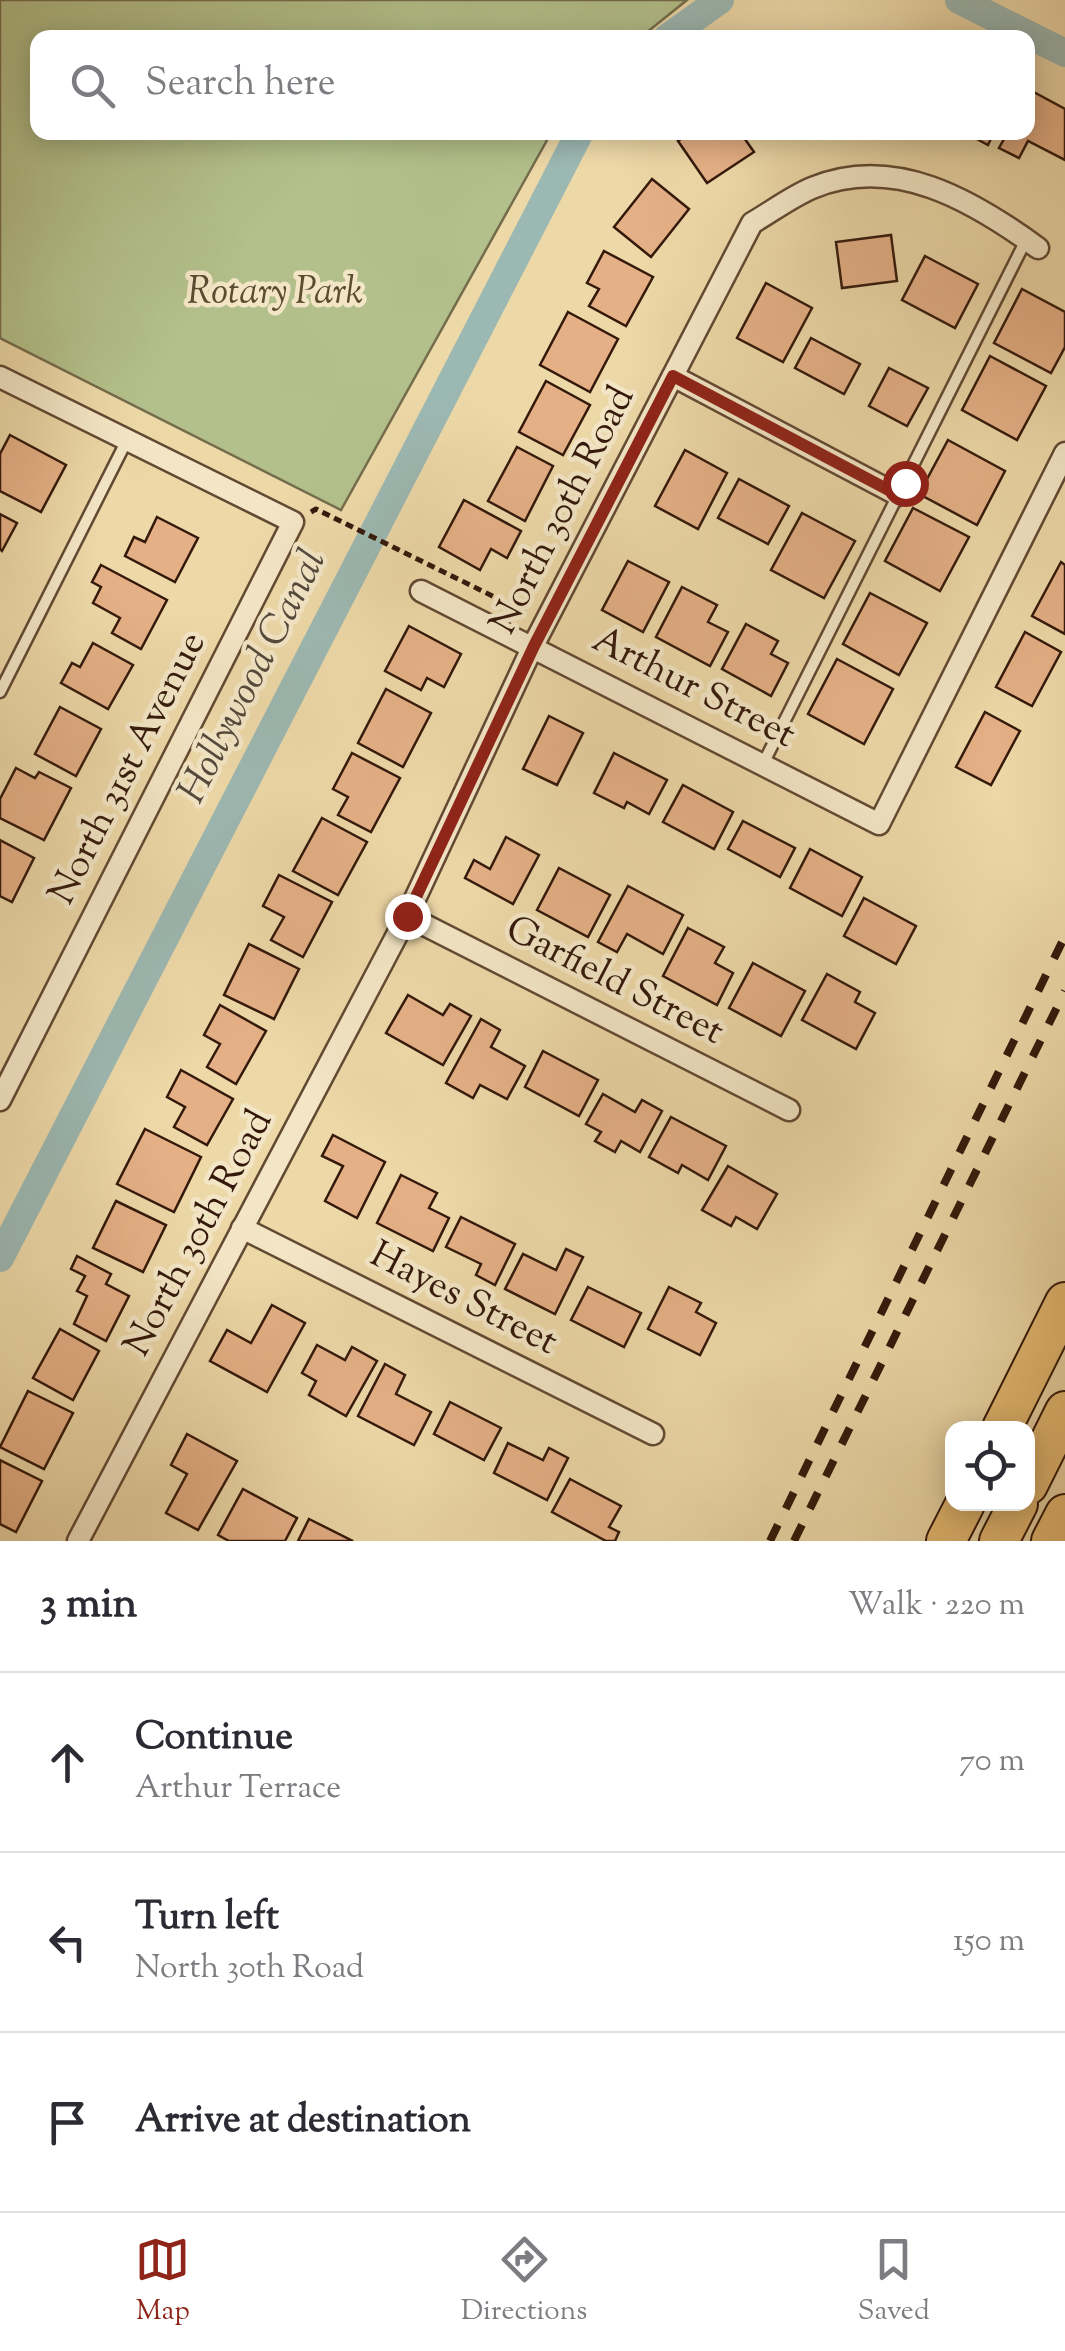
<!DOCTYPE html>
<html lang="en">
<head>
<meta charset="utf-8">
<style>
	:root { --surface:#fff; --page:#f2f2f3; --text:#2b2b33; --muted:#7c7c81; --line:#e1e1e2; --accent:#8f2418 }
	body { margin:0; font-family:"Sorts Mill Goudy",serif; background:var(--page); color:var(--text) }
	.controls { position:absolute; right:30px; bottom:30px; display:grid; overflow:hidden; border-radius:20px; box-shadow:0 5px 25px #0003 }
	.controls button { width:90px; height:90px; display:grid; place-items:center; padding:0; border:0; border-bottom:2px solid var(--line); background:var(--surface); color:var(--text); font:50px sans-serif }
	.stop { position:absolute; width:30px; height:30px; margin:-22px; border:8px solid #8f2418; border-radius:50%; background:#fff }
	.stop.end { background:#8f2418; border-color:#fff; box-shadow:0 2px 10px #0008 }
	.list { margin:0; padding:0; list-style:none }
	h2 { display:flex; justify-content:space-between; align-items:center; height:130px; margin:0; padding:0 40px; font-size:42px }
	h2 small { font-size:32px; font-weight:400; color:var(--muted) }
	.list li { display:grid; grid-template-columns:65px 1fr auto; gap:30px; align-items:center; box-sizing:border-box; height:180px; padding:0 40px; border-top:2px solid var(--line) }
	.list b { display:block; font-size:38px; white-space:nowrap }
	.list p { margin:0; font-size:32px; white-space:nowrap; color:var(--muted) }
	.list em { font-size:32px; font-style:normal; color:var(--muted) }
	.icon { flex:none; width:55px; height:55px; fill:none; stroke:currentColor; stroke-width:2; stroke-linecap:round; stroke-linejoin:round }
	.map { position:relative; flex:none; width:1065px; height:1541px; overflow:hidden }
	.search { position:absolute; background:var(--surface); box-shadow:0 5px 25px #0003; left:30px; right:30px; top:30px; height:110px; display:flex; align-items:center; gap:25px; box-sizing:border-box; padding:0 35px; border-radius:20px; color:var(--muted); font-size:38px }
	.sheet { height:670px; background:var(--surface) }
	nav { display:flex; justify-content:space-around; align-items:center; box-sizing:border-box; height:140px; border-top:2px solid var(--line); background:var(--surface); font-size:28px; color:var(--muted) }
	nav a { display:grid; justify-items:center; gap:5px }
	nav .on { color:var(--accent) }
	.map>svg:first-child { display:block }
</style>
</head>
<body>
<div class="map">
<svg width="1065" height="1541" viewBox="0 0 1065 1541">
	<rect width="100%" height="100%" fill="#edd8a8"/>
	<filter id="stains"><feTurbulence type="fractalNoise" baseFrequency=".002" numOctaves="4"/><feColorMatrix values="0 0 0 0 .2 0 0 0 0 .09 0 0 0 0 .02 0 0 0 .5 -.17"/></filter>
	<radialGradient id="worn" r=".72"><stop offset=".6" stop-color="#630" stop-opacity="0"/><stop offset="1" stop-color="#630" stop-opacity=".3"/></radialGradient>
	<path fill="#b3c08b" stroke="#746c4b" stroke-width="2.5" d="M0 0H687L641 37 38 38V132L551 133 341 510 0 338Z"/>
	<g fill="none" stroke-linecap="round" stroke-linejoin="round">
		<g stroke="#9cb8b2" stroke-width="28">
			<path d="M959 0 1065 53"/>
			<path d="M667 38 720 0"/>
			<path d="M0 1258 580 132"/>
		</g>
	</g>
	<g fill="#e5b086" stroke="#34190b" stroke-width="2.5">
		<path d="M1030 90 1065 109V160L1028 141 1019 158 999 148 1008 132H1028Z"/>
		<path d="M691 132H740L754 152 707 183 678 141Z"/>
		<path d="M964 132H994L988 145Z"/>
		<path d="M652 179 689 209 651 257 614 227Z"/>
		<path d="M891 235 897 281 842 288 836 242Z"/>
		<path d="M604 251 653 277 626 326 589 306 599 289 587 283Z"/>
		<path d="M925 256 978 284 955 328 902 300Z"/>
		<path d="M766 283 812 308 783 362 737 338Z"/>
		<path d="M1022 289 1065 312V347L1051 373 994 343Z"/>
		<path d="M568 312 618 339 590 392 540 365Z"/>
		<path d="M811 338 860 364 844 394 795 368Z"/>
		<path d="M990 356 1046 386 1017 440 962 410Z"/>
		<path d="M889 368 928 388 907 426 869 406Z"/>
		<path d="M546 381 590 405 563 455 519 432Z"/>
		<path d="M10 435 66 465 41 512 0 491V454Z"/>
		<path d="M948 440 1005 471 977 525 919 494Z"/>
		<path d="M517 447 553 466 525 521 488 501Z"/>
		<path d="M685 450 727 473 698 529 655 506Z"/>
		<path d="M739 479 789 506 768 544 718 518Z"/>
		<path d="M464 500 521 531 507 558 491 549 480 570 439 547Z"/>
		<path d="M913 508 969 537 940 591 885 561Z"/>
		<path d="M802 513 855 541 824 598 771 570Z"/>
		<path d="M0 514 17 523 2 551 0 549Z"/>
		<path d="M157 517 198 538 175 582 125 556 134 537 145 542Z"/>
		<path d="M628 561 669 582 643 632 602 610Z"/>
		<path d="M1061 562 1065 565V634L1032 616Z"/>
		<path d="M101 565 167 600 141 649 112 633 120 618 93 603 101 587 92 582Z"/>
		<path d="M682 587 717 605 708 622 728 632 710 666 656 637Z"/>
		<path d="M870 593 927 623 899 675 843 644Z"/>
		<path d="M746 624 778 641 771 654 788 663 771 696 722 669Z"/>
		<path d="M409 626 461 654 444 687 427 678 421 690 385 671Z"/>
		<path d="M1025 632 1061 652 1032 706 996 687Z"/>
		<path d="M93 643 133 665 108 709 61 683 72 663 80 667Z"/>
		<path d="M837 659 893 689 864 744 808 714Z"/>
		<path d="M386 689 431 713 403 767 358 743Z"/>
		<path d="M60 707 101 729 76 776 35 754Z"/>
		<path d="M985 712 1020 731 991 785 956 767Z"/>
		<path d="M549 716 583 733 557 785 523 769Z"/>
		<path d="M352 753 400 778 371 832 338 815 348 797 333 789Z"/>
		<path d="M614 753 667 780 649 814 627 802 624 808 594 793Z"/>
		<path d="M16 768 35 778 39 772 71 788 44 840 0 818V799Z"/>
		<path d="M683 785 733 812 714 849 663 822Z"/>
		<path d="M322 818 367 842 338 895 293 871Z"/>
		<path d="M743 821 795 848 780 877 728 849Z"/>
		<path d="M506 837 539 855 513 904 465 878 474 860 490 869Z"/>
		<path d="M0 840 34 858 12 902 0 896Z"/>
		<path d="M810 849 862 877 842 916 790 888Z"/>
		<path d="M559 868 610 895 588 937 537 910Z"/>
		<path d="M279 875 332 902 303 957 271 940 284 917 263 906Z"/>
		<path d="M628 886 683 915 663 954 627 934 617 952 598 942Z"/>
		<path d="M864 898 916 926 896 964 844 936Z"/>
		<path d="M688 928 724 947 715 963 733 973 717 1005 663 976Z"/>
		<path d="M249 944 299 969 274 1019 224 995Z"/>
		<path d="M753 963 805 991 781 1036 729 1008Z"/>
		<path d="M827 974 860 992 855 1002 875 1013 856 1049 802 1020Z"/>
		<path d="M408 995 443 1015 450 1004 471 1016 443 1065 386 1033Z"/>
		<path d="M220 1005 266 1031 236 1084 207 1067 220 1044 204 1035Z"/>
		<path d="M481 1019 500 1030 491 1047 525 1066 507 1099 480 1085 473 1098 446 1083Z"/>
		<path d="M543 1051 598 1080 579 1116 525 1087Z"/>
		<path d="M181 1070 233 1099 207 1145 174 1127 185 1107 167 1097Z"/>
		<path d="M603 1094 635 1112 642 1100 662 1111 640 1152 621 1141 615 1152 595 1141 601 1132 586 1124Z"/>
		<path d="M671 1117 726 1146 708 1180 682 1165 678 1173 649 1157Z"/>
		<path d="M145 1129 201 1157 174 1212 117 1184Z"/>
		<path d="M333 1135 385 1162 357 1218 325 1201 343 1166 322 1156Z"/>
		<path d="M728 1166 777 1194 757 1229 736 1217 731 1226 702 1210Z"/>
		<path d="M401 1175 437 1193 429 1208 449 1218 433 1251 377 1223Z"/>
		<path d="M116 1201 166 1225 143 1272 93 1248Z"/>
		<path d="M461 1217 515 1244 495 1285 476 1275 481 1264 446 1247Z"/>
		<path d="M566 1249 583 1257 555 1314 505 1289 523 1254 556 1270Z"/>
		<path d="M77 1256 111 1274 106 1284 129 1296 106 1341 74 1324 87 1296 77 1291 85 1276 71 1269Z"/>
		<path d="M588 1287 641 1313 624 1347 571 1320Z"/>
		<path d="M669 1287 701 1303 696 1312 716 1323 700 1355 648 1329Z"/>
		<path d="M272 1305 305 1323 267 1392 210 1361 227 1330 251 1343Z"/>
		<path d="M60 1329 99 1351 73 1400 33 1378Z"/>
		<path d="M317 1345 345 1360 352 1347 377 1361 346 1416 309 1395 316 1381 302 1373Z"/>
		<path d="M385 1364 405 1375 396 1394 431 1412 414 1445 358 1416Z"/>
		<path d="M28 1391 73 1413 44 1469 0 1447Z"/>
		<path d="M450 1402 501 1428 484 1460 434 1434Z"/>
		<path d="M187 1434 237 1461 198 1530 166 1513 187 1474 171 1465Z"/>
		<path d="M508 1443 543 1460 549 1448 568 1458 547 1500 494 1473Z"/>
		<path d="M0 1460 42 1481 16 1532 0 1524Z"/>
		<path d="M570 1479 621 1506 609 1527 619 1532 615 1541H606L552 1512Z"/>
		<path d="M243 1489 297 1518 285 1541H229L218 1535Z"/>
		<path d="M309 1519 353 1541H298Z"/>
	</g>
	<g fill="none" stroke-linecap="round" stroke-linejoin="round">
		<defs>
			<g id="lane">
				<path d="M0 692 127 440"/>
				<path d="M763 764 1026 240"/>
			</g>
			<g id="street">
				<path d="M673 376 898 495"/>
				<path d="M0 377 293 522 0 1100"/>
				<path d="M421 591 879 824 1065 453"/>
				<path d="M407 916 789 1110"/>
				<path d="M242 1228 653 1434"/>
				<path d="M78 1541 407 916 533 646 752 223C771 212 791 197 812 188 894 154 972 200 1038 248"/>
			</g>
			<g id="highway">
				<path d="M1002 1428 1065 1302"/>
				<path d="M1028 1485 1065 1411"/>
				<path d="M946 1541 965 1504"/>
				<path d="M999 1541 1018 1504"/>
				<path d="M1051 1541 1065 1514"/>
			</g>
		</defs>
		<use href="#lane" stroke="#624932" stroke-width="15"/>
		<use href="#street" stroke="#624932" stroke-width="25"/>
		<use href="#highway" stroke="#34190b" stroke-width="42"/>
		<path stroke="#34190b" stroke-width="5" stroke-dasharray="8 5" stroke-linecap="butt" d="M311 512 316 509 525 612"/>
		<use href="#lane" stroke="#f3e6c6" stroke-width="10"/>
		<use href="#street" stroke="#f3e6c6" stroke-width="20"/>
		<use href="#highway" stroke="#e6bc74" stroke-width="38"/>
		<g stroke="#34190b" stroke-width="8" stroke-dasharray="18 18" stroke-linecap="butt">
			<path d="M770 1541 1065 936"/>
			<path d="M794 1541 1065 991"/>
		</g>
	</g>
	<g fill="none" stroke-linecap="round" stroke-linejoin="round">
		<path stroke="#8f2418" stroke-width="12" d="M407 916 534 646 673 376 898 495 905 483"/>
	</g>
	<g text-anchor="middle" dominant-baseline="central" stroke-width="9" stroke-linejoin="round" paint-order="stroke">
		<g font-size="38" font-style="italic" fill="#5a4b31" stroke="#f3e6c6">
			<text x="275" y="294">Rotary Park</text>
		</g>
		<g font-size="38" fill="#34190b" stroke="#f3e6c6">
			<text transform="translate(564 511) rotate(-63)">North 30th Road</text>
			<text transform="translate(693 689) rotate(27)">Arthur Street</text>
			<text transform="translate(129 769) rotate(-63)">North 31st Avenue</text>
			<text transform="translate(614 982) rotate(27)">Garfield Street</text>
			<text transform="translate(200 1234) rotate(-62)">North 30th Road</text>
			<text transform="translate(463 1300) rotate(27)">Hayes Street</text>
		</g>
		<g font-size="40" font-style="italic" fill="#53493d" stroke="#f3e6c6">
			<text transform="translate(254 677) rotate(-63)">Hollywood Canal</text>
		</g>
	</g>
	<rect width="100%" height="100%" filter="url(#stains)"/>
	<rect width="100%" height="100%" fill="url(#worn)"/>
</svg>
<div class="controls">
<button><svg class="icon" aria-label="locate" viewBox="0 0 24 24"><circle cx="12" cy="12" r="6"/><path d="M12 2v4M12 18v4M2 12h4M18 12h4"/></svg></button>
</div>
<div class="stop" style="left:905px;top:483px"></div>
<div class="stop end" style="left:407px;top:916px"></div>
<div class="search"><svg class="icon" aria-label="search" viewBox="0 0 24 24"><circle cx="10" cy="10" r="6"/><path d="M15 15l6 6"/></svg>Search here</div>
</div>
<section class="sheet">
<h2>3 min<small>Walk · 220 m</small></h2>
<ul class="list">
<li><svg class="icon" aria-label="ahead" viewBox="0 0 24 24"><path d="M12 20V5M6 11l6-6 6 6"/></svg><div><b>Continue</b><p>Arthur Terrace</p></div><em>70 m</em></li>
<li><svg class="icon" aria-label="left" viewBox="0 0 24 24"><path d="M17 20v-9H6M10 6l-5 5 5 5"/></svg><div><b>Turn left</b><p>North 30th Road</p></div><em>150 m</em></li>
<li><svg class="icon" aria-label="arrive" viewBox="0 0 24 24"><path d="M6 21V4h12l-3 4 3 4H6"/></svg><div><b>Arrive at destination</b></div></li>
</ul>
</section>
<nav>
<a class="on"><svg class="icon" aria-label="map" viewBox="0 0 24 24"><path d="M3 6l6-2 6 2 6-2v14l-6 2-6-2-6 2zM9 4v14M15 6v14"/></svg>Map</a>
<a><svg class="icon" aria-label="directions" viewBox="0 0 24 24"><path d="M12 3l9 9-9 9-9-9zM9 14v-3h6M13 9l2 2-2 2"/></svg>Directions</a>
<a><svg class="icon" aria-label="saved" viewBox="0 0 24 24"><path d="M7 4h10v16l-5-4-5 4z"/></svg>Saved</a>
</nav>
</body>
</html>
